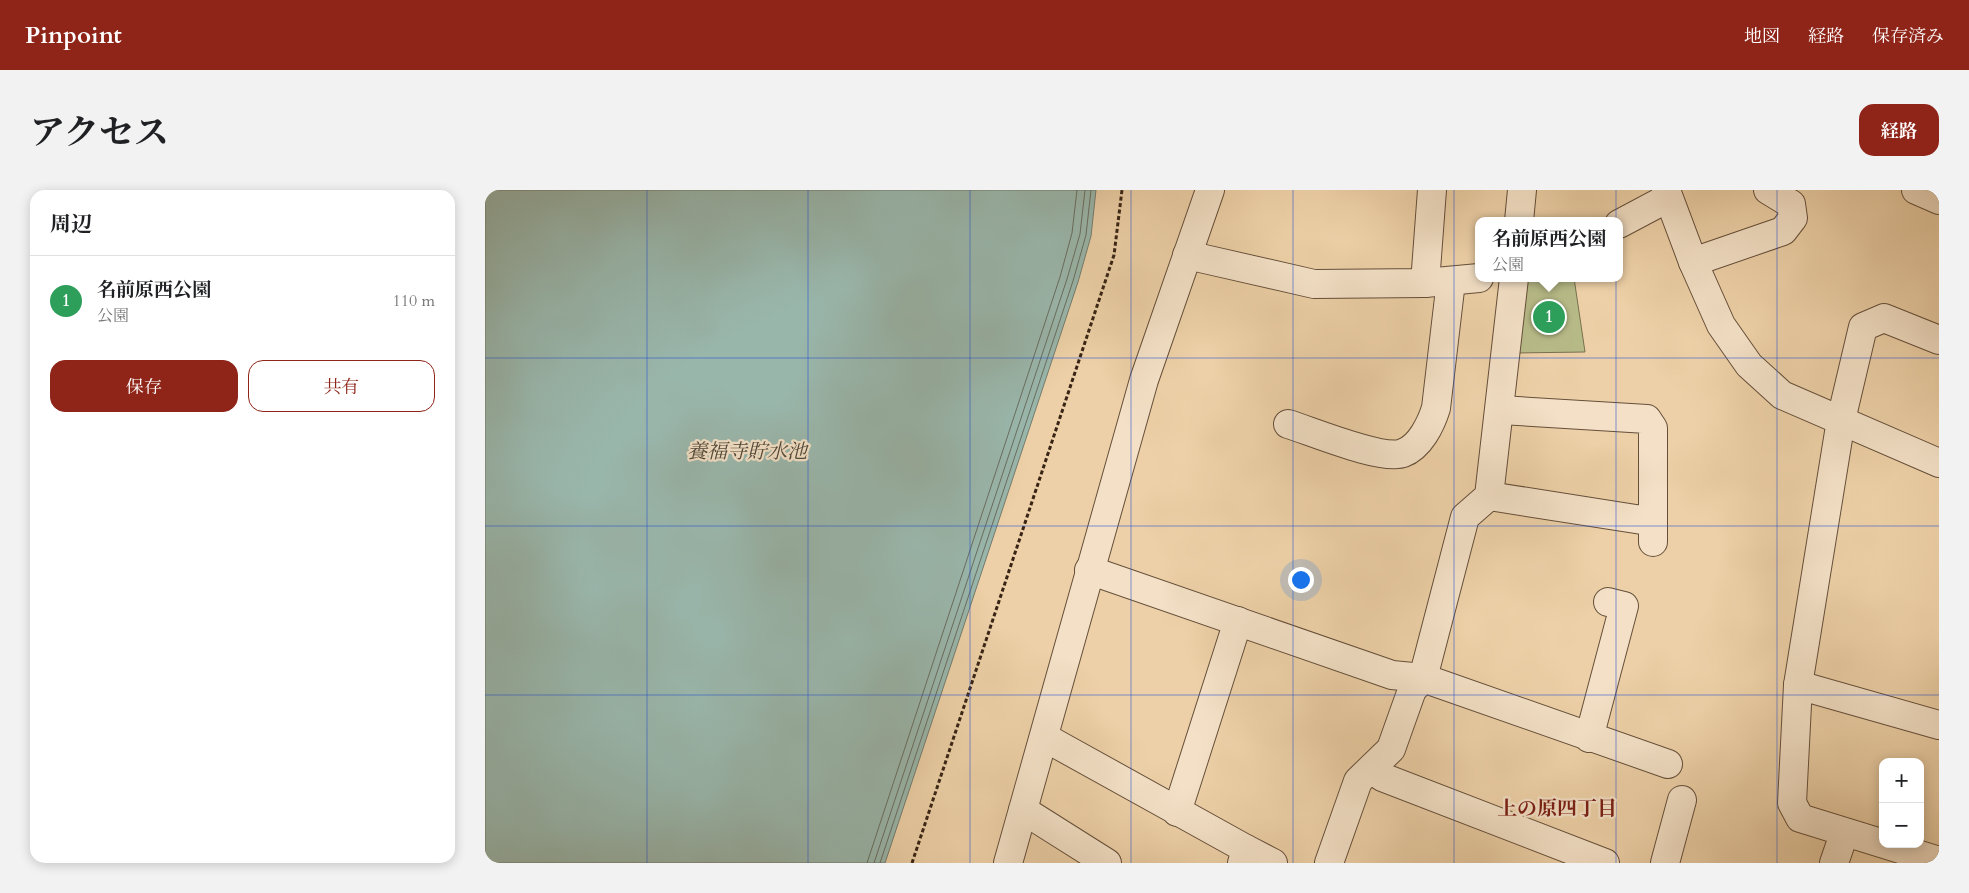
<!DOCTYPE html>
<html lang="ja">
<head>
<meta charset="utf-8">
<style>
	:root { --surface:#fff; --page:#f2f2f2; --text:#202124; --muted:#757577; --line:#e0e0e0; --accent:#8f2418 }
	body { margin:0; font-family:Cardo,"Noto Serif JP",serif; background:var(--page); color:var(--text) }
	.controls { position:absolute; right:15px; bottom:15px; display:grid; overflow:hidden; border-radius:10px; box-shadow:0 2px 12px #0003 }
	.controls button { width:45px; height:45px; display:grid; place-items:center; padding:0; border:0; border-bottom:1px solid var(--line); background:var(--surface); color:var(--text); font:25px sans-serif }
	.you { position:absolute; left:815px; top:389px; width:18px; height:18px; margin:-12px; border:4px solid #fff; border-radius:50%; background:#1a73e8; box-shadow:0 0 0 8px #1a73e833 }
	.badge { display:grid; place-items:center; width:32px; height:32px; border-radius:50%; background:var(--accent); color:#fff; font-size:16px; font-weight:700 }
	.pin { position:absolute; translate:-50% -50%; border:2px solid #fff; box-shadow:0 1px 5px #0006 }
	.popup { position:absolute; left:990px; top:27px; width:148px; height:65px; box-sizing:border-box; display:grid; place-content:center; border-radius:10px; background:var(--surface); filter:drop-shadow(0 1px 4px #0005); font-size:16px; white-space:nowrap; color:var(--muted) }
	.popup b { font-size:19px; color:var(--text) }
	.popup::after { content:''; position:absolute; left:50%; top:100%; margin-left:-10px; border:10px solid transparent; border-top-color:var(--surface) }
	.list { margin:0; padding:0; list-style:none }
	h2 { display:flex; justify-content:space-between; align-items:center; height:65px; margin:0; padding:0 20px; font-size:21px }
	h2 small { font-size:16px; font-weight:400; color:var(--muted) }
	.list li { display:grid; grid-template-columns:32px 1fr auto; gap:15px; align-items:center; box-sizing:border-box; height:90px; padding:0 20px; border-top:1px solid var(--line) }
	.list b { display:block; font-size:19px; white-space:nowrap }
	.list p { margin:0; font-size:16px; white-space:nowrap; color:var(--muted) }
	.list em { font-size:16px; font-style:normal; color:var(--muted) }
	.actions { display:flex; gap:10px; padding:15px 20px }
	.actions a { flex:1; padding:11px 0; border:1px solid var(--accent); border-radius:15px; text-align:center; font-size:18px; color:var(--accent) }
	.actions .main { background:var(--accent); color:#fff }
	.map { position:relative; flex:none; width:1454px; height:673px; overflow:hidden; border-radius:15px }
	header { display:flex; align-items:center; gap:30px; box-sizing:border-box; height:70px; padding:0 25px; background:var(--accent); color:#fff }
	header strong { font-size:24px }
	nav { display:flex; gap:28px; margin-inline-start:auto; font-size:18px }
	.intro { display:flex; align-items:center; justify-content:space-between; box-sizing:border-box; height:120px; padding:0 30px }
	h1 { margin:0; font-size:35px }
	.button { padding:12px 22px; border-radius:15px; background:var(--accent); color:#fff; font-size:18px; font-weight:700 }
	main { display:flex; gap:30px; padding:0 30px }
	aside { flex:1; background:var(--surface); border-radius:15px; box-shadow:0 2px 12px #0003 }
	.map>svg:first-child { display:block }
</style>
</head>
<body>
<header>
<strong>Pinpoint</strong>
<nav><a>地図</a><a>経路</a><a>保存済み</a></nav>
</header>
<div class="intro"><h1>アクセス</h1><a class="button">経路</a></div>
<main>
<aside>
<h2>周辺<small></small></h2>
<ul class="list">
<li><span class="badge" style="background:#2e9e5b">1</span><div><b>名前原西公園</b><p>公園</p></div><em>110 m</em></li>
</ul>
<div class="actions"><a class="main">保存</a><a>共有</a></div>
</aside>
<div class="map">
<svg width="1454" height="673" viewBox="0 0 1454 673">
	<rect width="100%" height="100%" fill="#edd0a7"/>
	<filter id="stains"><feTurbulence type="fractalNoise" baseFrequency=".004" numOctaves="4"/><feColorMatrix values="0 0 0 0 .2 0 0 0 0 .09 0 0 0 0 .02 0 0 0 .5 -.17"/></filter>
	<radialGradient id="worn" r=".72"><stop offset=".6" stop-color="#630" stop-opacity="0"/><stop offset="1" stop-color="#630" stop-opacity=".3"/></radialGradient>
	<path fill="#b7bb88" stroke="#78704e" d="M1055 88H1089L1100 162 1030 163 1035 92Z"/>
	<path fill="#99b6ab" stroke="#727c6f" d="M0 0H611L606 46 593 92 400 673H0Z"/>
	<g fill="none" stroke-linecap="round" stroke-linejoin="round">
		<g stroke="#686d60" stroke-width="1">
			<path d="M382 673 575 87 587 43 592 0"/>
			<path d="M389 673 582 89 595 44 600 0"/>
			<path d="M395 673 588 91 601 45 606 0"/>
		</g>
		<defs>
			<g id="minor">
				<path d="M1181 0 1208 72 1236 135 1264 175 1297 205 1454 273"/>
				<path d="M1431 0 1454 10"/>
				<path d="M1034 31 1037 0"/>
				<path d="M1134 34 1183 8"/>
				<path d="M702 65 829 94 940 93 994 88"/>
				<path d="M1208 72 1298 41 1308 28 1306 14 1283 0"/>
				<path d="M940 93 947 0"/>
				<path d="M1454 150 1399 128 1378 137 1356 230 1313 495 1307 613 1315 628 1454 671"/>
				<path d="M803 234C826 241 897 271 918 263 935 257 946 234 951 218L966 91"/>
				<path d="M1004 306 1157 330 1168 322V238L1162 229 1016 220"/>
				<path d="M1168 352V322"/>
				<path d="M604 380 907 485 938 488 1183 574"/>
				<path d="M1313 495 1454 535"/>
				<path d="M559 547 761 659 757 673"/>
				<path d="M1104 548 1139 416 1123 412"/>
				<path d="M888 577 897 587 1120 673"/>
				<path d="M538 620 622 673"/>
				<path d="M692 622 753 431"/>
				<path d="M761 659 788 673"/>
				<path d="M523 673 659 190 725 0"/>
				<path d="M844 673 873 591 906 559 927 500 938 488 980 327 1004 306 1029 88"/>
				<path d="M1180 673 1197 610"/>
				<path d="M1349 673 1359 644"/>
			</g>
		</defs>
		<use href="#minor" stroke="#654f3a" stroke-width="30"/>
		<path stroke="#382415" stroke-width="3" stroke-dasharray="4 2.5" stroke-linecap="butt" d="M427 673 629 65 637 0"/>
		<use href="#minor" stroke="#f3e0c6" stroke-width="28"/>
	</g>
	<path fill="none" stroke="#1d4ed8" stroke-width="1" stroke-opacity="0.55" d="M162 0V673M323 0V673M485 0V673M646 0V673M808 0V673M969 0V673M1131 0V673M1292 0V673M0 168H1454M0 336H1454M0 505H1454"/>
	<g text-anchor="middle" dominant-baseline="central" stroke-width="4.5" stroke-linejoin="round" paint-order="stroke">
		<g font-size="20" font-style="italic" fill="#50483a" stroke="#f3e0c6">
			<text x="262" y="261">養福寺貯水池</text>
		</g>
		<g font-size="20" font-weight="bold" fill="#7a1f14" stroke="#f3e0c6">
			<text x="1072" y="618">上の原四丁目</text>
		</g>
	</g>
	<rect width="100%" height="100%" filter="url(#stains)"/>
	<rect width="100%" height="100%" fill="url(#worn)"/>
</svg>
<div class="controls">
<button>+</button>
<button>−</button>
</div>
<div class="you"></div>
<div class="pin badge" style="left:1064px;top:127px;background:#2e9e5b">1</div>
<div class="popup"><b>名前原西公園</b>公園</div>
</div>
</main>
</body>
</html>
